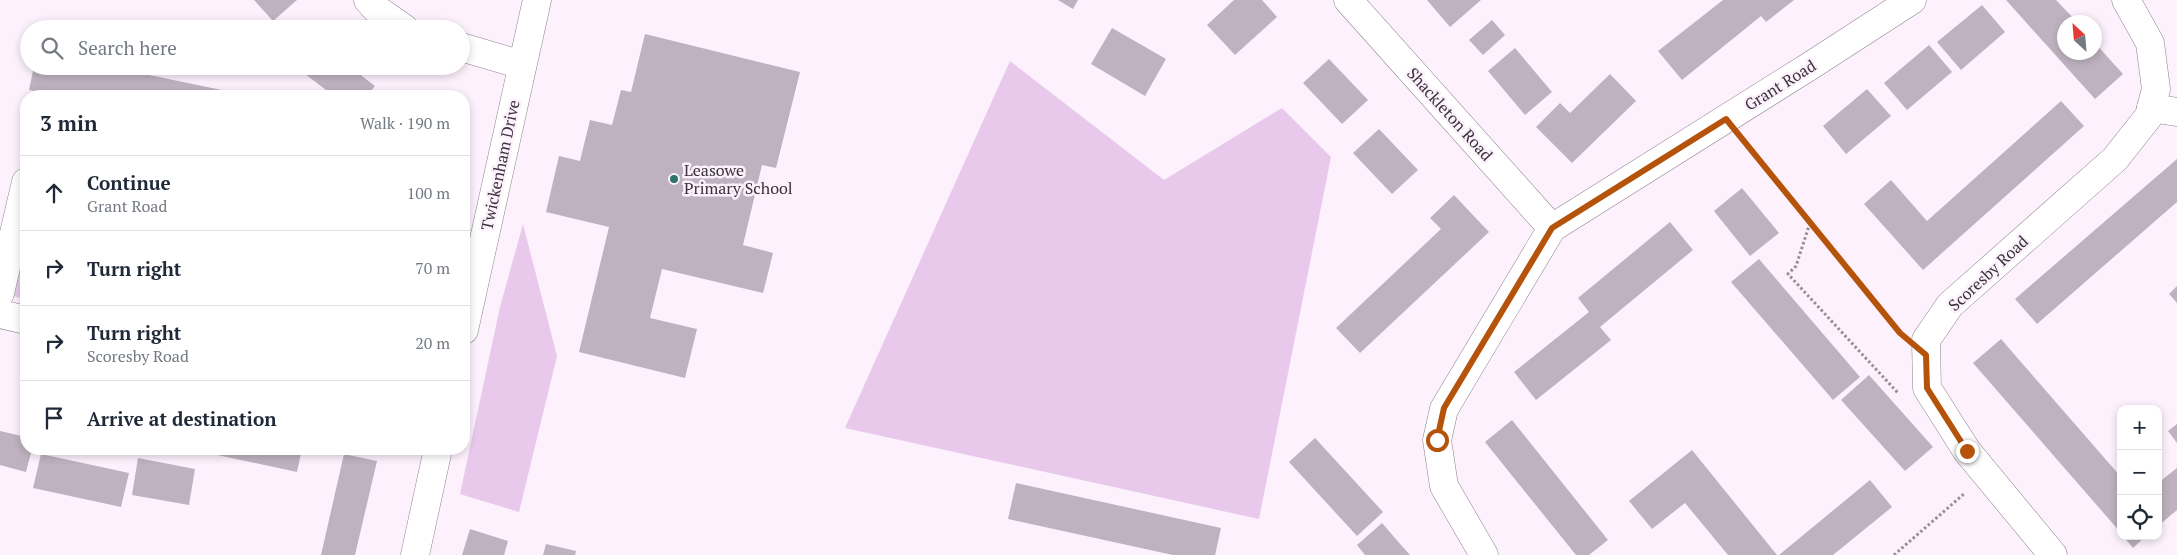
<!DOCTYPE html>
<html lang="en">
<head>
<meta charset="utf-8">
<style>
	:root { --surface:#fff; --page:#f2f2f3; --text:#1f2937; --muted:#747a83; --line:#e0e1e3 }
	body { margin:0; font-family:"PT Serif",serif; background:var(--page); color:var(--text) }
	.controls { position:absolute; right:15px; bottom:15px; display:grid; overflow:hidden; border-radius:10px; box-shadow:0 2px 8px #0003 }
	.controls button { width:45px; height:45px; display:grid; place-items:center; padding:0; border:0; border-bottom:1px solid var(--line); background:var(--surface); color:var(--text); font:25px sans-serif }
	.compass { position:absolute; left:2057px; top:15px; width:45px; height:45px; border-radius:50%; background:var(--surface); box-shadow:0 2px 8px #0003; rotate:334deg }
	.stop { position:absolute; width:15px; height:15px; margin:-11px; border:4px solid #b45309; border-radius:50%; background:#fff }
	.stop.end { background:#b45309; border-color:#fff; box-shadow:0 1px 5px #0008 }
	.list { margin:0; padding:0; list-style:none }
	h2 { display:flex; justify-content:space-between; align-items:center; height:65px; margin:0; padding:0 20px; font-size:21px }
	h2 small { font-size:16px; font-weight:400; color:var(--muted) }
	.list li { display:grid; grid-template-columns:32px 1fr auto; gap:15px; align-items:center; box-sizing:border-box; height:75px; padding:0 20px; border-top:1px solid var(--line) }
	.list b { display:block; font-size:19px; white-space:nowrap }
	.list p { margin:0; font-size:16px; white-space:nowrap; color:var(--muted) }
	.list em { font-size:16px; font-style:normal; color:var(--muted) }
	.icon { flex:none; width:28px; height:28px; fill:none; stroke:currentColor; stroke-width:2; stroke-linecap:round; stroke-linejoin:round }
	.map { position:relative; flex:none; width:2177px; height:555px; overflow:hidden }
	.search { position:absolute; background:var(--surface); box-shadow:0 2px 8px #0003; left:20px; top:20px; width:450px; height:55px; display:flex; align-items:center; gap:12px; box-sizing:border-box; padding:0 18px; border-radius:28px; color:var(--muted); font-size:19px }
	.panel { position:absolute; background:var(--surface); box-shadow:0 2px 8px #0003; left:20px; top:90px; width:450px; height:365px; border-radius:20px }
	.map>svg:first-child { display:block }
</style>
</head>
<body>
<div class="map">
<svg width="2177" height="555" viewBox="0 0 2177 555">
	<rect width="100%" height="100%" fill="#fcf1fd"/>
	<g fill="#e8c9eb">
		<path d="M1010 61 1164 180 1282 108 1331 157 1259 519 845 428Z"/>
		<path d="M523 224 557 356 519 512 460 494 500 307Z"/>
		<path d="M26 226V299L12 296Z"/>
	</g>
	<g fill="#bfb2c0">
		<path d="M254 0H297L273 21Z"/>
		<path d="M1058 0H1078L1073 9Z"/>
		<path d="M1234 0H1262L1277 17 1235 55 1207 25Z"/>
		<path d="M1427 0H1481L1450 27Z"/>
		<path d="M1723 0H1794L1766 22 1761 16 1682 80 1658 51Z"/>
		<path d="M2006 0H2056L2077 22H2064V52H2094V42L2123 74 2095 99Z"/>
		<path d="M1982 5 2005 32 1961 70 1937 42Z"/>
		<path d="M1492 20 1505 35 1483 55 1469 40Z"/>
		<path d="M1112 28 1166 59 1145 96 1091 64Z"/>
		<path d="M645 34 800 72 776 168 762 165 743 245 773 253 763 293 662 269 650 318 697 329 685 378 579 352 609 227 546 212 559 156 580 161 590 120 612 125 621 90 631 92Z"/>
		<path d="M1929 45 1952 72 1907 110 1884 83Z"/>
		<path d="M1515 48 1552 92 1525 115 1488 71Z"/>
		<path d="M1329 59 1368 100 1342 124 1303 83Z"/>
		<path d="M34 66H106L236 93 235 96H60L29 90Z"/>
		<path d="M310 66H349L375 86 367 96H334L305 74Z"/>
		<path d="M1610 74 1636 101 1572 163 1536 127 1560 103 1570 113Z"/>
		<path d="M1867 89 1891 116 1846 154 1823 126Z"/>
		<path d="M2061 101 2084 126 1923 270 1864 204 1891 180 1927 221Z"/>
		<path d="M1379 129 1418 170 1392 194 1353 153Z"/>
		<path d="M2177 159V202L2037 324 2015 299Z"/>
		<path d="M1742 188 1779 233 1750 256 1714 211Z"/>
		<path d="M1454 195 1489 232 1360 353 1336 328 1441 229 1430 218Z"/>
		<path d="M1670 222 1693 250 1600 327 1611 340 1536 400 1514 372 1589 312 1578 298Z"/>
		<path d="M1759 259 1860 377 1833 400 1731 282Z"/>
		<path d="M2177 286V303L2169 294Z"/>
		<path d="M2001 339 2121 477V533L1973 363Z"/>
		<path d="M1869 375 1933 447 1905 471 1841 400Z"/>
		<path d="M1512 420 1608 540 1589 555H1576L1485 442Z"/>
		<path d="M2177 424V443L2168 431Z"/>
		<path d="M0 431 26 437V449H32L26 472 0 465Z"/>
		<path d="M1315 438 1383 512 1357 536 1289 462Z"/>
		<path d="M204 449H302L297 472 203 452Z"/>
		<path d="M1692 450 1777 555H1728L1685 503 1652 529 1629 501Z"/>
		<path d="M41 454 129 473 121 507 33 488Z"/>
		<path d="M344 454 377 461 355 555H321Z"/>
		<path d="M138 458 195 469 189 505 132 495Z"/>
		<path d="M2177 468V510L2158 526V483Z"/>
		<path d="M1870 480 1892 507 1833 555H1779Z"/>
		<path d="M1016 483 1221 528 1215 555H1173L1008 519Z"/>
		<path d="M1382 523 1401 545 1410 555H1365L1357 545Z"/>
		<path d="M470 529 508 541 504 555H462Z"/>
		<path d="M2123 536H2146L2133 548Z"/>
		<path d="M546 544 576 551 575 555H543Z"/>
	</g>
	<g fill="none" stroke-linecap="round" stroke-linejoin="round">
		<defs>
			<g id="minor">
				<path d="M368 0 375 8 405 29"/>
				<path d="M1348 0 1552 228"/>
				<path d="M461 47 522 65"/>
				<path d="M2151 108 2177 112"/>
				<path d="M0 293 26 182"/>
				<path d="M0 314 26 320"/>
				<path d="M464 330 537 0"/>
				<path d="M415 555 438 449"/>
				<path d="M1484 555 1444 486 1437 440 1444 409 1552 228 1810 66 1912 0"/>
				<path d="M2053 555 1967 451 1927 388 1926 340 1950 305 2115 159 2149 116 2156 89 2150 43 2126 0"/>
			</g>
		</defs>
		<use href="#minor" stroke="#8e828f" stroke-width="29"/>
		<g stroke="#968e97" stroke-width="3" stroke-dasharray="2.5 2.5" stroke-linecap="butt">
			<path d="M1744 141 1899 332"/>
			<path d="M1810 223 1796 266 1788 274 1898 393"/>
			<path d="M1894 555 1965 493"/>
		</g>
		<use href="#minor" stroke="#fff" stroke-width="28"/>
	</g>
	<g fill="none" stroke-linecap="round" stroke-linejoin="round">
		<path stroke="#b45309" stroke-width="6" d="M1437 440 1444 408 1552 228 1726 119 1900 333 1926 355 1927 388 1967 451"/>
	</g>
	<circle fill="#2d746c" stroke="#fcf1fd" stroke-width="2" cx="674" cy="179" r="5"/>
	<g text-anchor="middle" dominant-baseline="central" stroke-width="5" stroke-linejoin="round" paint-order="stroke">
		<g font-size="16" fill="#3a343a" stroke="#fcf1fd">
			<text transform="translate(1780 85) rotate(-32)">Grant Road</text>
			<text transform="translate(1450 114) rotate(48)">Shackleton Road</text>
			<text transform="translate(500 165) rotate(-78)">Twickenham Drive</text>
			<text transform="translate(1988 273) rotate(-43)">Scoresby Road</text>
		</g>
		<g font-size="16" fill="#3a343a" stroke="#fcf1fd" text-anchor="start">
			<text x="684" y="170">Leasowe<tspan x="684" dy="18">Primary School</tspan></text>
		</g>
	</g>
</svg>
<div class="controls">
<button>+</button>
<button>−</button>
<button><svg class="icon" aria-label="locate" viewBox="0 0 24 24"><circle cx="12" cy="12" r="6"/><path d="M12 2v4M12 18v4M2 12h4M18 12h4"/></svg></button>
</div>
<svg class="compass" viewBox="-18 -18 36 36"><path d="M0-13l5 13h-10z" fill="#e53935"/><path d="M0 13l5-13h-10z" fill="#747a83"/></svg>
<div class="stop" style="left:1437px;top:440px"></div>
<div class="stop end" style="left:1967px;top:451px"></div>
<div class="search"><svg class="icon" aria-label="search" viewBox="0 0 24 24"><circle cx="10" cy="10" r="6"/><path d="M15 15l6 6"/></svg>Search here</div>
<section class="panel">
<h2>3 min<small>Walk · 190 m</small></h2>
<ul class="list">
<li><svg class="icon" aria-label="ahead" viewBox="0 0 24 24"><path d="M12 20V5M6 11l6-6 6 6"/></svg><div><b>Continue</b><p>Grant Road</p></div><em>100 m</em></li>
<li><svg class="icon" aria-label="right" viewBox="0 0 24 24"><path d="M7 20v-9h11M14 6l5 5-5 5"/></svg><div><b>Turn right</b></div><em>70 m</em></li>
<li><svg class="icon" aria-label="right" viewBox="0 0 24 24"><path d="M7 20v-9h11M14 6l5 5-5 5"/></svg><div><b>Turn right</b><p>Scoresby Road</p></div><em>20 m</em></li>
<li><svg class="icon" aria-label="arrive" viewBox="0 0 24 24"><path d="M6 21V4h12l-3 4 3 4H6"/></svg><div><b>Arrive at destination</b></div></li>
</ul>
</section>
</div>
</body>
</html>
